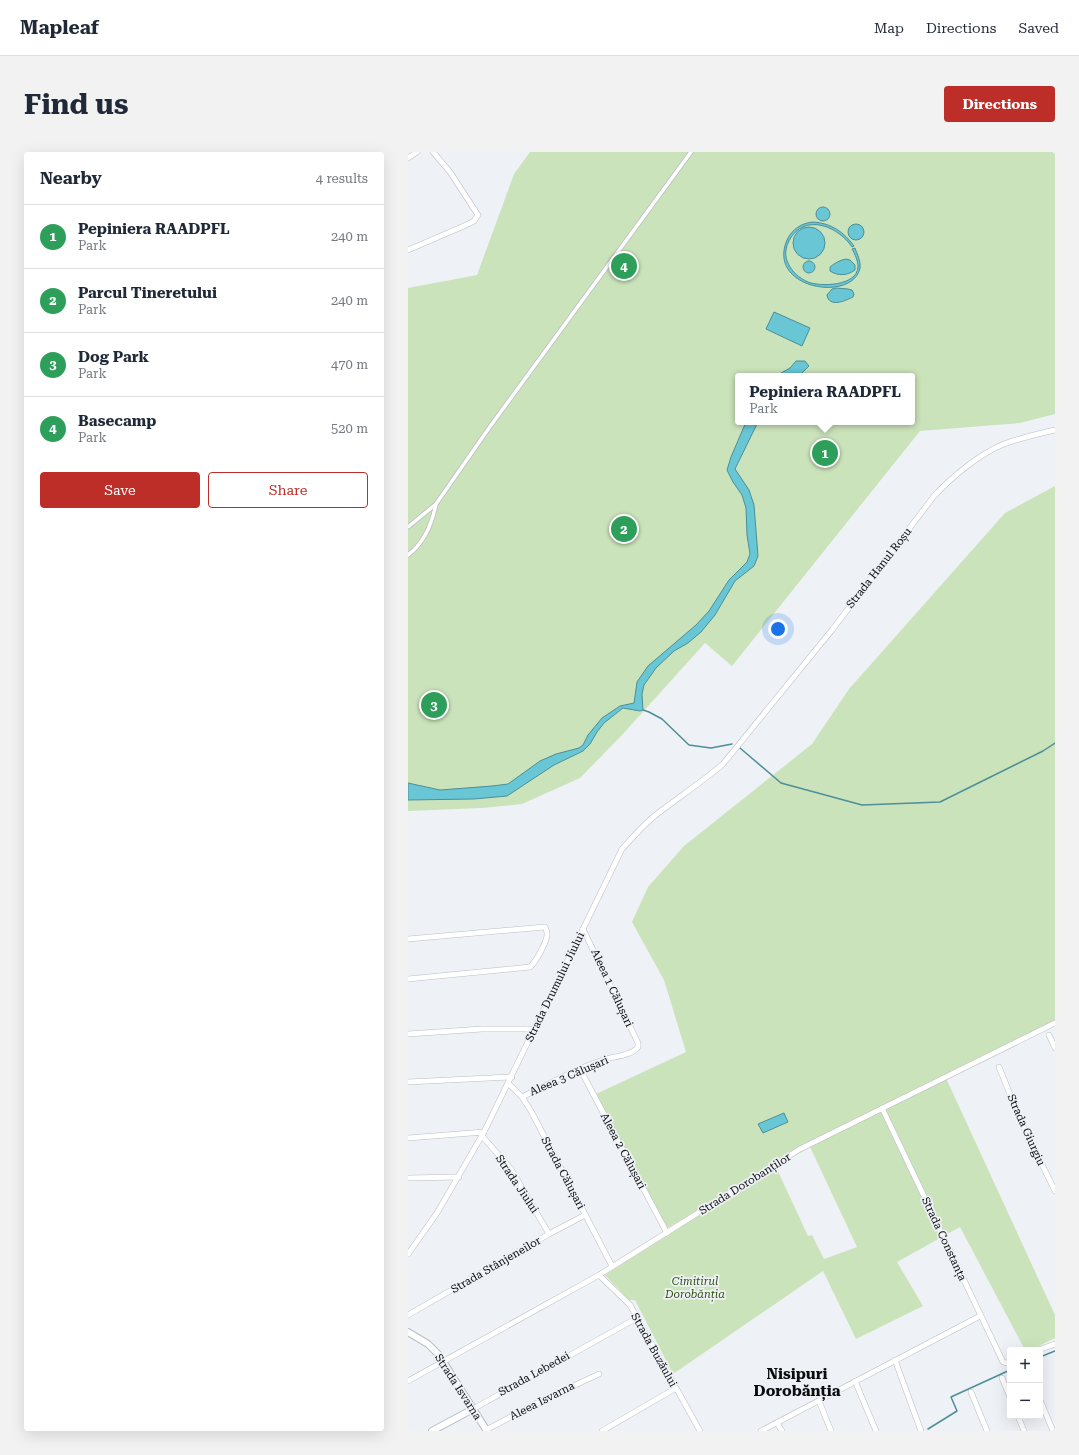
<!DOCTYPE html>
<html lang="en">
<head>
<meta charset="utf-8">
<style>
	:root { --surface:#fff; --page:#f2f2f3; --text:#1f2937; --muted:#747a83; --line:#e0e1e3; --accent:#bc2e27 }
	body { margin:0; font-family:"Roboto Serif",serif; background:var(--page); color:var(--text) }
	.controls { position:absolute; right:12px; bottom:12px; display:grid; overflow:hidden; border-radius:4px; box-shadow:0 4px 16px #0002 }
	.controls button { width:36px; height:36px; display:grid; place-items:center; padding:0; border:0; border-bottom:1px solid var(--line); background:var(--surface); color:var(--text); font:20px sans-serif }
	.you { position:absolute; left:370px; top:477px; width:14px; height:14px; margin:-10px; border:3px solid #fff; border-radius:50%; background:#1a73e8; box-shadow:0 0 0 6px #1a73e833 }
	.badge { display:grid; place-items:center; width:26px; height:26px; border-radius:50%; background:var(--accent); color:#fff; font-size:13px; font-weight:700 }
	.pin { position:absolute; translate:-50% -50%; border:2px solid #fff; box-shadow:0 1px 4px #0006 }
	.popup { position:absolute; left:327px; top:221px; width:180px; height:52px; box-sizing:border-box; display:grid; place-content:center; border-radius:4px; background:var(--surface); filter:drop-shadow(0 1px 3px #0005); font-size:13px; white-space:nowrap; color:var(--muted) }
	.popup b { font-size:15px; color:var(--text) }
	.popup::after { content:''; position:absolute; left:50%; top:100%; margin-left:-8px; border:8px solid transparent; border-top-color:var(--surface) }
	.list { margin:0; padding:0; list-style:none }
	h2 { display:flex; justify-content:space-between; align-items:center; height:52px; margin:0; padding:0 16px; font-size:17px }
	h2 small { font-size:13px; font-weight:400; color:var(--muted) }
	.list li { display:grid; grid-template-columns:26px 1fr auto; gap:12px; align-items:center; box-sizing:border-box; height:64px; padding:0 16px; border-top:1px solid var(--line) }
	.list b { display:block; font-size:15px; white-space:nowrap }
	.list p { margin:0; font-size:13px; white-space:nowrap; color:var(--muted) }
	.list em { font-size:13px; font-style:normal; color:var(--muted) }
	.actions { display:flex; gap:8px; padding:12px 16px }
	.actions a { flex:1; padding:9px 0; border:1px solid var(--accent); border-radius:4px; text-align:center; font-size:14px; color:var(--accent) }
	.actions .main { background:var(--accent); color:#fff }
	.map { position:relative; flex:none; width:647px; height:1279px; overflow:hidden; border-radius:4px }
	header { display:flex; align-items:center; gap:24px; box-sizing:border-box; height:56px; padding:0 20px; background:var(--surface); border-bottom:1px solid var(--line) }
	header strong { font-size:19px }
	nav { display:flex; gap:22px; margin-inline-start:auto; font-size:14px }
	.intro { display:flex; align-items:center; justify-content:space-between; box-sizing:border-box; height:96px; padding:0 24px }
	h1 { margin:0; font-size:28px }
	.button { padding:10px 18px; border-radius:4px; background:var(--accent); color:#fff; font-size:14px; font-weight:700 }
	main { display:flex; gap:24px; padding:0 24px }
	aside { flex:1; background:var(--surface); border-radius:4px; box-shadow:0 4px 16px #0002 }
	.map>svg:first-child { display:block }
</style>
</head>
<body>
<header>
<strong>Mapleaf</strong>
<nav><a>Map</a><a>Directions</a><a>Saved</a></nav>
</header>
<div class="intro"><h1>Find us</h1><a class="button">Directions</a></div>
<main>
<aside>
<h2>Nearby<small>4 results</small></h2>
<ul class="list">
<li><span class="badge" style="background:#2e9e5b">1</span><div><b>Pepiniera RAADPFL</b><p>Park</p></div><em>240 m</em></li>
<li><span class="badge" style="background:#2e9e5b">2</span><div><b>Parcul Tineretului</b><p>Park</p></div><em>240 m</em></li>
<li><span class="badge" style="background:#2e9e5b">3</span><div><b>Dog Park</b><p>Park</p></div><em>470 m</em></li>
<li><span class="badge" style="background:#2e9e5b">4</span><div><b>Basecamp</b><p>Park</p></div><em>520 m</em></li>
</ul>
<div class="actions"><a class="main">Save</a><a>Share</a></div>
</aside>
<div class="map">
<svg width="647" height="1279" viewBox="0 0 647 1279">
	<rect width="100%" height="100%" fill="#eef2f7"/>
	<g fill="#cbe3ba" fill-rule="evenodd">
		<path d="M122 0H647V262L612 271 512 279 324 514 297 491 214 583 172 626 114 652 74 656 0 659V136L69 123 106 22ZM330 224H504V270H330Z"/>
		<path d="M647 334V873L537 924 647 1163V1186L623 1198H617L552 1075 489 1110 515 1154 448 1187 415 1119 265 1222 227 1148H221L197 1123 358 1021 259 1076 188 942 278 900 256 828 224 770 240 735 276 694 404 592 441 537 597 361ZM402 995 449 1095 416 1107 404 1083 400 1084 368 1015Z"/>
	</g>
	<g fill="#68c6d5" stroke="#4c8e99">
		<circle cx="415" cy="62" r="7"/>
		<path d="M405 70C423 71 436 80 446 94L444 95C429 73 394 60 380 91 377 98 377 105 380 111 384 120 391 126 400 130 413 135 449 134 450 115 450 109 447 102 444 97L447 96C449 102 453 109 452 116 445 151 358 137 379 88 384 77 394 71 405 70Z"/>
		<circle cx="448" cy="80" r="8"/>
		<circle cx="401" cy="91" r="16"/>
		<path d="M438 107 442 108 447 113V118C439 124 430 124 422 119V115C427 111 432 108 438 107Z"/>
		<circle cx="401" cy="115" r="6"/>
		<path d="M428 136 440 137 444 138 446 142 445 145C437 149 421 156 419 143L424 137Z"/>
		<path d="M366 160 402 176 394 194 358 177Z"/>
		<path d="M388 209H397L401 214 391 224H368L382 216Z"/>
		<path d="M338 270H350L327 317 341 338 346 353 350 404 346 414 327 429 307 463 293 480 280 491 266 499 248 516 236 533 234 542 235 558 232 559 215 556 196 571 189 580 182 592 175 599 146 613 99 644 66 647 0 648V631L32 638 84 634 100 632 132 609 148 602 171 596 175 593 180 583 194 566 212 554 226 551 229 530 240 514 288 473 301 459 321 428 339 410 342 402 339 383 338 356 334 343 325 330 319 318 323 305Z"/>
		<path d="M376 961 380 970 355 981 350 972Z"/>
	</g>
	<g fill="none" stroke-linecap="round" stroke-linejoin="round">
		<g stroke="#4c8e99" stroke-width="1.5">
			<path d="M235 558 241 560 254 567 281 593 303 596 324 592"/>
			<path d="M332 596 373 631 454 653 532 650 635 599 647 591"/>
			<path d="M632 1205 647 1199"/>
			<path d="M520 1277 549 1259 543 1245 602 1218"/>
		</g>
		<defs>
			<g id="pedestrian">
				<path d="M0 375 28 352 81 276 283 0"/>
				<path d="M0 403C16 391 24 372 28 352"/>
			</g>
			<g id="minor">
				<path d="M0 6 9 0"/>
				<path d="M0 98 56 74 66 69 70 63 42 20 25 0"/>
				<path d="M0 787 137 775C138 777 139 779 139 781 140 788 128 810 122 815L0 827"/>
				<path d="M0 882 74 877H126"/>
				<path d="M641 883 647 896"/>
				<path d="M591 915 614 972 647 1039"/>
				<path d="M172 917 259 1081"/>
				<path d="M0 930 104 925"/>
				<path d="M101 932 114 945 123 959 204 1114"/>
				<path d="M114 945C143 931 171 915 202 906 211 904 226 902 230 895V891L175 777"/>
				<path d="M474 956 595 1210 598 1211 602 1210"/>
				<path d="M74 984 103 1017 141 1082"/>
				<path d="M0 986 76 980"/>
				<path d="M0 1026 51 1025"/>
				<path d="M0 1102 29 1061 76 980 214 697C225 685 236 672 249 662 271 645 294 630 315 612L424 478 526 344C544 325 571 302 596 292 612 286 630 282 647 278"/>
				<path d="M191 1123 222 1153 292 1279"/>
				<path d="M0 1163 141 1082 177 1063"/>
				<path d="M630 1198 647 1192"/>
				<path d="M487 1208 513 1279"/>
				<path d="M594 1226 602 1245"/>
				<path d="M0 1229 191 1123 392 997 647 871"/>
				<path d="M447 1229 468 1279"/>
				<path d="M563 1240 579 1279"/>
				<path d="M632 1248 645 1279"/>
				<path d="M411 1249 423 1279"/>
				<path d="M65 1257 229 1166"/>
				<path d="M610 1264 616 1279"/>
				<path d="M369 1271 374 1279"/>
				<path d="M78 1278 135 1248 191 1222"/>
				<path d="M194 1279 268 1236"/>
				<path d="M353 1279 572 1164"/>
			</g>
			<g id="tertiary">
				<path d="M0 1180 20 1192 31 1203 79 1279"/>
				<path d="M24 1279 65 1257"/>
			</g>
		</defs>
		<use href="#pedestrian" stroke="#babdc2" stroke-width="5"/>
		<use href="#minor" stroke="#babdc2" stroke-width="6"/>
		<use href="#tertiary" stroke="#babdc2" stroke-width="8"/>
		<use href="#pedestrian" stroke="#fff" stroke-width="3.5"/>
		<use href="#minor" stroke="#fff" stroke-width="5"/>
		<use href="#tertiary" stroke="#fff" stroke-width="6"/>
	</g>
	<g text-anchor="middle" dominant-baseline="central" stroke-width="3.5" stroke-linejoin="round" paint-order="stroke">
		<g font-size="11" fill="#0b0c0e" stroke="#eef2f7">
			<text transform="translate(471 416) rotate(-52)">Strada Hanul Roșu</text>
			<text transform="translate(147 835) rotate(-64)">Strada Drumului Jiului</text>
			<text transform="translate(204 836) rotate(65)">Aleea 1 Călușari</text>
			<text transform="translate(161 924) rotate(-23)">Aleea 3 Călușari</text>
			<text transform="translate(618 978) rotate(66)">Strada Giurgiu</text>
			<text transform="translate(215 999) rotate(62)">Aleea 2 Călușari</text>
			<text transform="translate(155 1021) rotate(62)">Strada Călușari</text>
			<text transform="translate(109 1032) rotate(56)">Strada Jiului</text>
			<text transform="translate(337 1032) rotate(-32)">Strada Dorobanților</text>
			<text transform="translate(536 1087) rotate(65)">Strada Constanța</text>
			<text transform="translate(88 1113) rotate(-30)">Strada Stânjeneilor</text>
			<text transform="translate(246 1198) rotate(61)">Strada Buzăului</text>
			<text transform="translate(126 1222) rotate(-29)">Strada Lebedei</text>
			<text transform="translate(50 1235) rotate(57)">Strada Isvarna</text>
			<text transform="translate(134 1249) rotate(-27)">Aleea Isvarna</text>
		</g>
		<g font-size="11" font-style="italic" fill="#2f4f0f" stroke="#eef2f7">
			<text x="287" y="1129">Cimitirul<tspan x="287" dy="13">Dorobănția</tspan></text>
		</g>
		<g font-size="15" font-weight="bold" fill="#0b0c0e" stroke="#eef2f7">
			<text x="389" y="1222">Nisipuri<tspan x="389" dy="17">Dorobănția</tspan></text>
		</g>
	</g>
</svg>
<div class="controls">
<button>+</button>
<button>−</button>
</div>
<div class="you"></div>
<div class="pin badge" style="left:417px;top:301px;background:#2e9e5b">1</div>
<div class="popup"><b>Pepiniera RAADPFL</b>Park</div>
<div class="pin badge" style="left:216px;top:377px;background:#2e9e5b">2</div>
<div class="pin badge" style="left:26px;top:553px;background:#2e9e5b">3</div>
<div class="pin badge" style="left:216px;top:114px;background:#2e9e5b">4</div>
</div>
</main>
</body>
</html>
